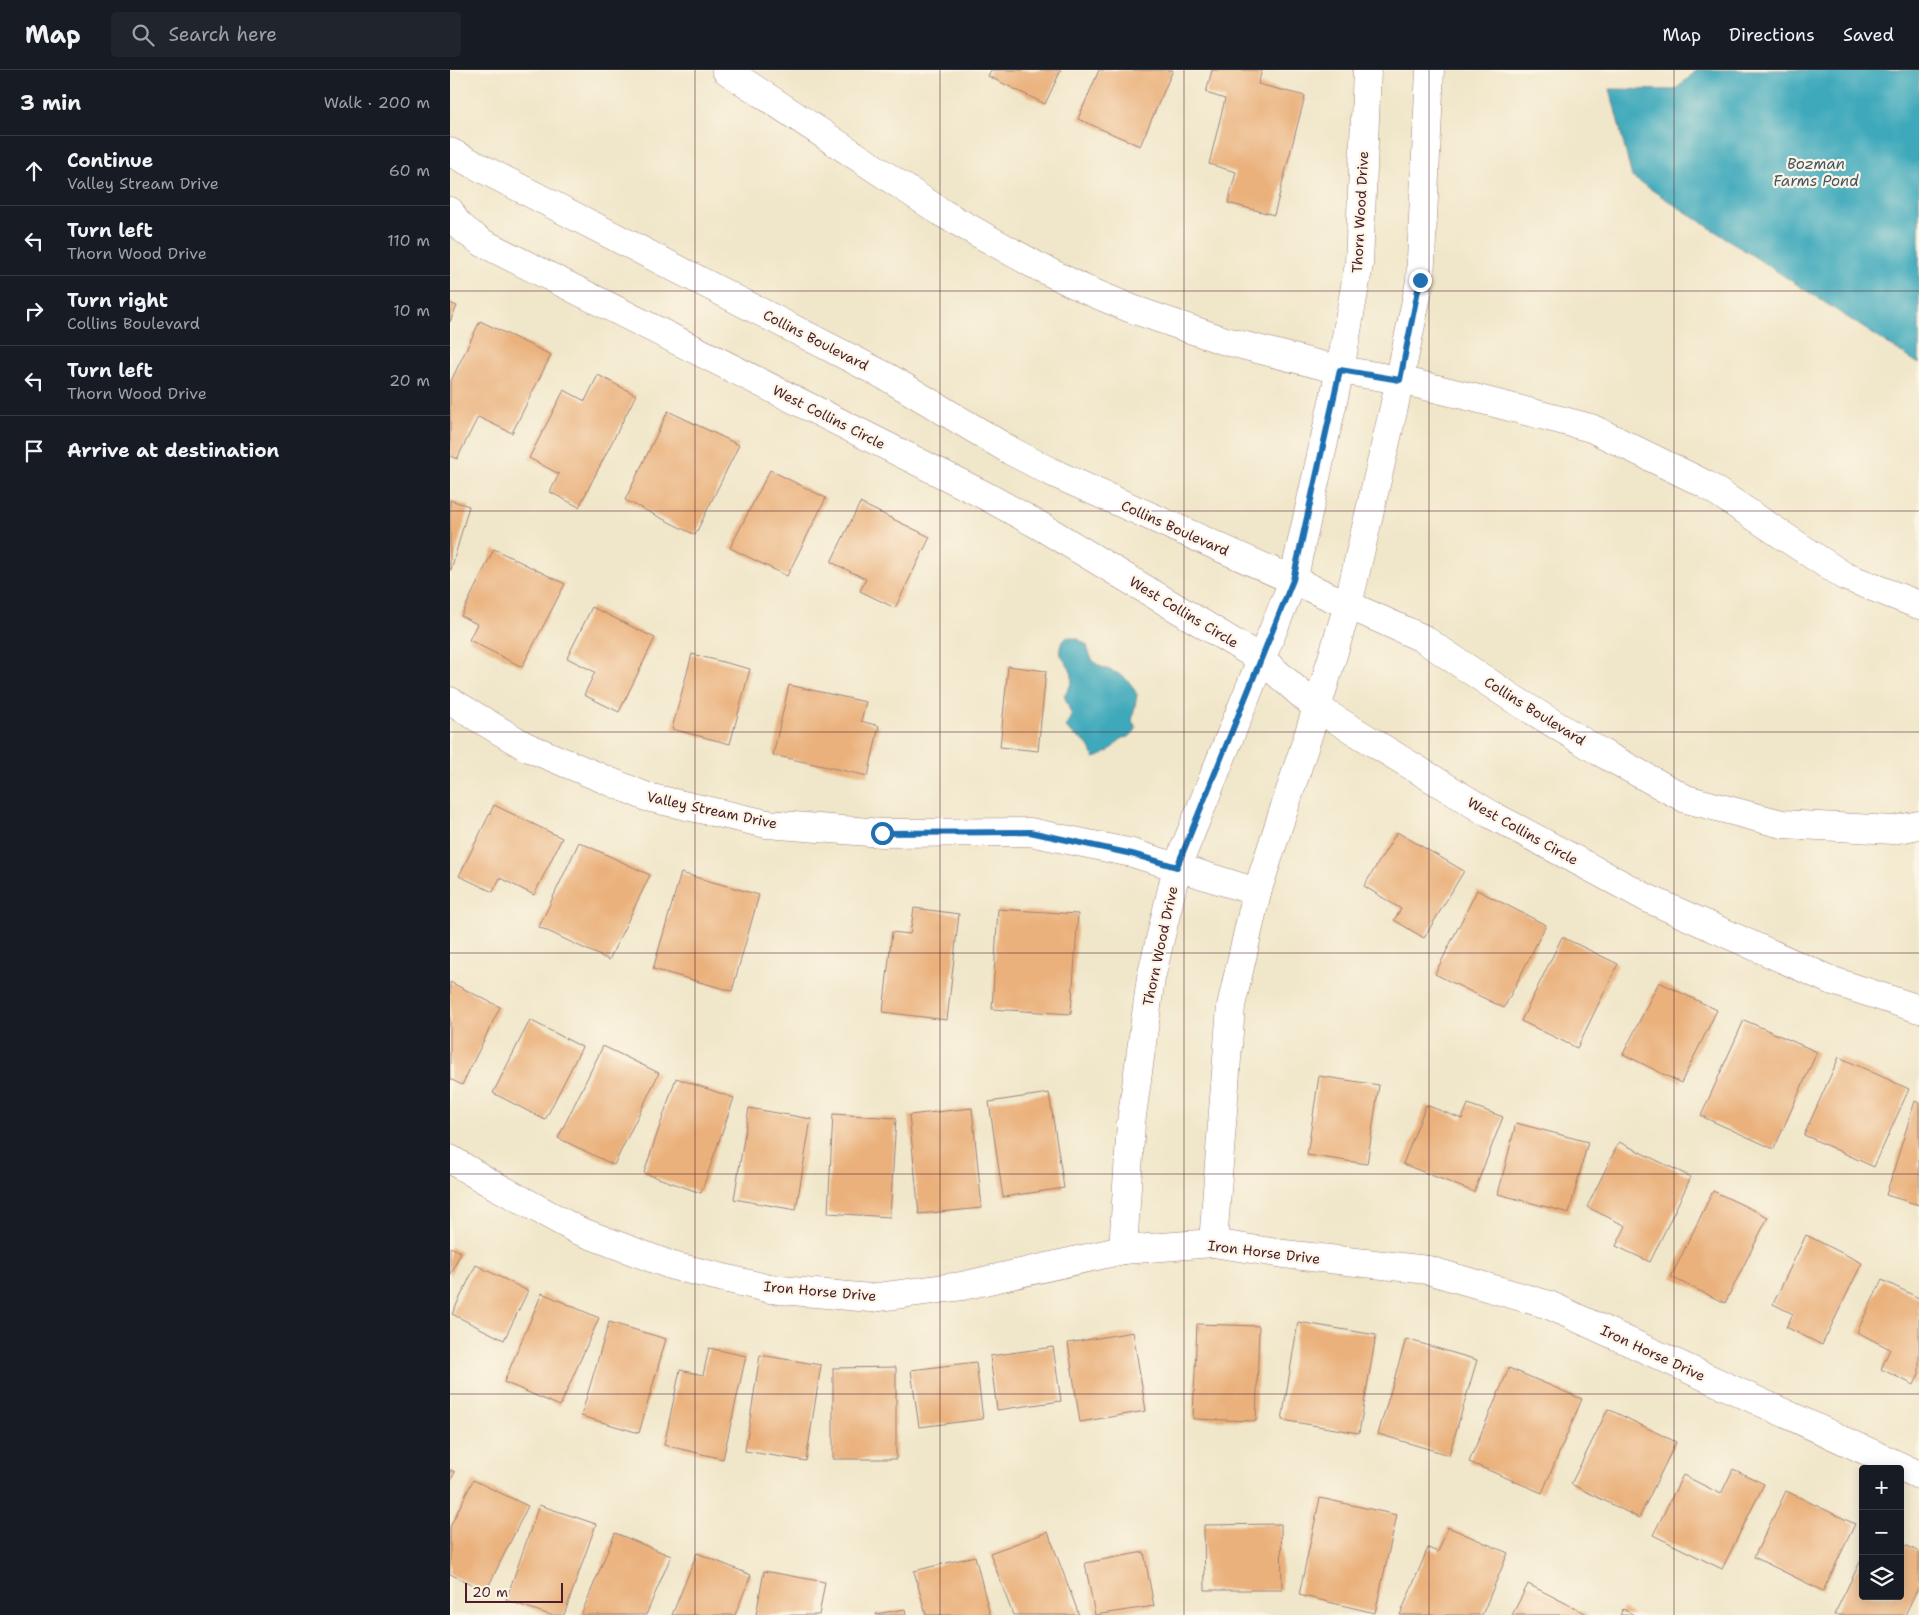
<!DOCTYPE html>
<html lang="en">
<head>
<meta charset="utf-8">
<style>
	:root { --surface:#171b24; --page:#20242c; --text:#f1f3f6; --muted:#9ea1a6; --line:#363941 }
	body { margin:0; font-family:"Shantell Sans",sans-serif; background:var(--page); color:var(--text) }
	.controls { position:absolute; right:15px; bottom:15px; display:grid; overflow:hidden; border-radius:5px; box-shadow:0 2px 12px #0003 }
	.controls button { width:45px; height:45px; display:grid; place-items:center; padding:0; border:0; border-bottom:1px solid var(--line); background:var(--surface); color:var(--text); font:25px sans-serif }
	.scale { position:absolute; left:15px; bottom:12px; width:98px; box-sizing:border-box; padding-left:5px; border:2px solid #4a1f2b; border-top:0; font-size:14px; line-height:18px; white-space:nowrap; color:#4a1f2b; -webkit-text-stroke:4px #fcf5e5; paint-order:stroke }
	.stop { position:absolute; width:15px; height:15px; margin:-11px; border:4px solid #1f6fb2; border-radius:50%; background:#fff }
	.stop.end { background:#1f6fb2; border-color:#fff; box-shadow:0 1px 5px #0008 }
	.list { margin:0; padding:0; list-style:none }
	h2 { display:flex; justify-content:space-between; align-items:center; height:65px; margin:0; padding:0 20px; font-size:21px }
	h2 small { font-size:16px; font-weight:400; color:var(--muted) }
	.list li { display:grid; grid-template-columns:32px 1fr auto; gap:15px; align-items:center; box-sizing:border-box; height:70px; padding:0 20px; border-top:1px solid var(--line) }
	.list b { display:block; font-size:19px; white-space:nowrap }
	.list p { margin:0; font-size:16px; white-space:nowrap; color:var(--muted) }
	.list em { font-size:16px; font-style:normal; color:var(--muted) }
	.icon { flex:none; width:28px; height:28px; fill:none; stroke:currentColor; stroke-width:2; stroke-linecap:round; stroke-linejoin:round }
	.map { position:relative; flex:none; width:1469px; height:1545px; overflow:hidden }
	header { display:flex; align-items:center; gap:30px; box-sizing:border-box; height:70px; padding:0 25px; background:var(--surface); border-bottom:1px solid var(--line) }
	header strong { font-size:24px }
	nav { display:flex; gap:28px; margin-inline-start:auto; font-size:18px }
	.search { width:350px; height:45px; background:var(--page); display:flex; align-items:center; gap:12px; box-sizing:border-box; padding:0 18px; border-radius:5px; color:var(--muted); font-size:19px }
	main { display:flex }
	aside { flex:1; background:var(--surface) }
	.map>svg:first-child { display:block }
</style>
</head>
<body>
<header>
<strong>Map</strong>
<div class="search"><svg class="icon" aria-label="search" viewBox="0 0 24 24"><circle cx="10" cy="10" r="6"/><path d="M15 15l6 6"/></svg>Search here</div>
<nav><a>Map</a><a>Directions</a><a>Saved</a></nav>
</header>
<main>
<aside>
<h2>3 min<small>Walk · 200 m</small></h2>
<ul class="list">
<li><svg class="icon" aria-label="ahead" viewBox="0 0 24 24"><path d="M12 20V5M6 11l6-6 6 6"/></svg><div><b>Continue</b><p>Valley Stream Drive</p></div><em>60 m</em></li>
<li><svg class="icon" aria-label="left" viewBox="0 0 24 24"><path d="M17 20v-9H6M10 6l-5 5 5 5"/></svg><div><b>Turn left</b><p>Thorn Wood Drive</p></div><em>110 m</em></li>
<li><svg class="icon" aria-label="right" viewBox="0 0 24 24"><path d="M7 20v-9h11M14 6l5 5-5 5"/></svg><div><b>Turn right</b><p>Collins Boulevard</p></div><em>10 m</em></li>
<li><svg class="icon" aria-label="left" viewBox="0 0 24 24"><path d="M17 20v-9H6M10 6l-5 5 5 5"/></svg><div><b>Turn left</b><p>Thorn Wood Drive</p></div><em>20 m</em></li>
<li><svg class="icon" aria-label="arrive" viewBox="0 0 24 24"><path d="M6 21V4h12l-3 4 3 4H6"/></svg><div><b>Arrive at destination</b></div></li>
</ul>
</aside>
<div class="map">
<svg width="1469" height="1545" viewBox="0 0 1469 1545">
	<rect width="100%" height="100%" fill="#fcf5e5"/>
	<filter id="ink" filterUnits="userSpaceOnUse"><feTurbulence type="fractalNoise" baseFrequency=".02" numOctaves="2"/><feDisplacementMap in="SourceGraphic" scale="10" xChannelSelector="R" yChannelSelector="G"/><feConvolveMatrix kernelMatrix="1 2 1 2 8 2 1 2 1" color-interpolation-filters="sRGB"/></filter>
	<filter id="wash" filterUnits="userSpaceOnUse"><feTurbulence type="fractalNoise" baseFrequency=".0096" numOctaves="4" result="noise"/><feDisplacementMap in="SourceGraphic" scale="20" xChannelSelector="R" yChannelSelector="G"/><feGaussianBlur stdDeviation="1.12" result="paint"/><feColorMatrix in="noise" values="0 0 0 0 0 0 0 0 0 0 0 0 0 0 0 0 0 1.4 0 .05"/><feComposite in="paint" operator="in"/></filter>
	<g filter="url(#wash)">
		<rect width="100%" height="100%" fill="#f0e6c9"/>
		<g fill="#3ca9bb" stroke="#436473">
			<path d="M1247 0H1469V294L1182 107 1160 19 1225 20Z"/>
			<path d="M618 567 628 569 637 575C643 604 658 594 676 609 681 613 684 619 687 625L682 651 686 657 685 661 679 667 672 668C663 677 657 685 644 688 639 669 628 670 617 659L616 656 622 646 614 625C618 620 623 613 622 606 621 593 598 581 618 567Z"/>
		</g>
		<g id="blocks">
			<g fill="#eab17b">
				<path d="M541 0H611L595 34 538 6Z"/>
				<path d="M649 0H723L690 76 628 49Z"/>
				<path d="M762 0H812L808 14 855 26 824 145 778 133 786 102 759 94 775 29 756 23Z"/>
				<path d="M0 233 7 236 0 252Z"/>
				<path d="M30 251 101 285 62 363 28 347 7 389 0 386V313Z"/>
				<path d="M148 305 186 325 129 437 100 422 109 404 79 388 114 320 135 331Z"/>
				<path d="M218 341 289 375 245 465 175 430Z"/>
				<path d="M320 400 376 428 337 506 280 478Z"/>
				<path d="M0 430 19 436 1 500H0Z"/>
				<path d="M410 433 480 467 445 538 410 521 416 509 381 492Z"/>
				<path d="M44 479 115 514 72 597 19 570 27 554 11 546Z"/>
				<path d="M142 537 205 568 169 642 134 625 145 602 117 588Z"/>
				<path d="M242 584 300 599 280 674 222 659Z"/>
				<path d="M558 596 596 601 588 681 550 677Z"/>
				<path d="M339 615 416 632 411 651 429 656 418 706 323 685Z"/>
				<path d="M44 735 112 768 84 825 50 808 43 822 9 806Z"/>
				<path d="M947 762 1014 801 974 868 944 850 951 839 914 816Z"/>
				<path d="M129 772 200 805 159 890 89 857Z"/>
				<path d="M231 803 309 825 282 921 203 899Z"/>
				<path d="M1027 820 1096 855 1054 938 985 904Z"/>
				<path d="M464 838 509 844 497 950 433 942 442 862 460 864Z"/>
				<path d="M548 839 628 844 621 944 542 939Z"/>
				<path d="M1112 867 1168 894 1127 978 1071 951Z"/>
				<path d="M0 912 50 937 12 1015 0 1009Z"/>
				<path d="M1209 912 1267 940 1231 1013 1173 984Z"/>
				<path d="M80 950 132 977 95 1050 43 1023Z"/>
				<path d="M1294 950 1367 982 1324 1079 1251 1046Z"/>
				<path d="M153 976 209 1003 164 1095 108 1068Z"/>
				<path d="M1389 987 1459 1019 1424 1097 1354 1065Z"/>
				<path d="M869 1006 929 1015 917 1094 857 1085Z"/>
				<path d="M226 1008 284 1028 251 1123 194 1103Z"/>
				<path d="M599 1023 614 1118 553 1127 539 1032Z"/>
				<path d="M1465 1031 1469 1033V1135L1436 1125Z"/>
				<path d="M1018 1034 1053 1047 1024 1122 953 1094 976 1035 1012 1049Z"/>
				<path d="M299 1038 361 1049 346 1140 284 1129Z"/>
				<path d="M522 1038 532 1138 469 1144 459 1045Z"/>
				<path d="M383 1044 446 1048 440 1147 378 1143Z"/>
				<path d="M1066 1053 1138 1072 1119 1143 1048 1124Z"/>
				<path d="M1169 1072 1241 1107 1200 1192 1166 1176 1176 1156 1137 1137Z"/>
				<path d="M1263 1121 1318 1147 1275 1233 1221 1207Z"/>
				<path d="M1356 1165 1412 1193 1372 1275 1336 1257 1343 1244 1323 1234Z"/>
				<path d="M0 1177 11 1182 0 1206Z"/>
				<path d="M26 1195 78 1221 54 1270 2 1244Z"/>
				<path d="M1432 1210 1469 1228V1304L1464 1315 1431 1299 1440 1279 1407 1262Z"/>
				<path d="M92 1223 149 1248 110 1336 54 1312Z"/>
				<path d="M159 1252 216 1269 189 1363 131 1346Z"/>
				<path d="M848 1252 926 1265 909 1363 832 1350Z"/>
				<path d="M747 1254 809 1256 806 1351 743 1349Z"/>
				<path d="M683 1262 696 1341 630 1352 618 1273Z"/>
				<path d="M956 1269 1027 1290 999 1385 928 1364Z"/>
				<path d="M603 1277 611 1331 547 1340 540 1286Z"/>
				<path d="M259 1278 296 1286 273 1389 214 1375 230 1300 253 1305Z"/>
				<path d="M310 1285 371 1295 356 1391 295 1381Z"/>
				<path d="M526 1292 533 1349 469 1357 461 1300Z"/>
				<path d="M446 1297V1389H383V1298Z"/>
				<path d="M1059 1298 1132 1329 1092 1423 1019 1392Z"/>
				<path d="M1158 1339 1226 1372 1189 1448 1121 1414Z"/>
				<path d="M1283 1399 1314 1414 1272 1499 1203 1465 1233 1405 1271 1424Z"/>
				<path d="M0 1400 5 1402 0 1412Z"/>
				<path d="M23 1410 78 1436 36 1521 0 1504V1457Z"/>
				<path d="M1336 1421 1405 1454 1373 1521 1304 1487Z"/>
				<path d="M870 1428 947 1445 925 1543 849 1525Z"/>
				<path d="M89 1435 146 1454 114 1545H100L56 1530Z"/>
				<path d="M831 1454 832 1520H755L754 1455Z"/>
				<path d="M998 1457 1058 1483 1032 1545H950L978 1478 988 1482Z"/>
				<path d="M598 1462 629 1545H563L540 1483Z"/>
				<path d="M165 1463 221 1486 196 1545H131Z"/>
				<path d="M1450 1472 1469 1482V1516L1455 1545H1384L1413 1486V1526H1450Z"/>
				<path d="M694 1482 704 1536 645 1545 635 1493Z"/>
				<path d="M247 1483 301 1505 285 1545H222Z"/>
				<path d="M525 1486 540 1545H476L464 1501Z"/>
				<path d="M314 1501 375 1512 369 1545H306Z"/>
				<path d="M1078 1514 1139 1545H1062Z"/>
				<path d="M455 1539 456 1545H426V1544Z"/>
				<path d="M1173 1539 1184 1545H1170Z"/>
			</g>
		</g>
	</g>
	<g filter="url(#ink)">
		<use href="#blocks" fill-opacity="0" stroke="#9d827a" stroke-width="1"/>
		<g fill="none" stroke-linecap="round" stroke-linejoin="round">
			<defs>
				<g id="street">
					<path d="M0 141C6 156 20 164 33 173L536 426 592 457 811 589 867 638 1040 744 1197 828 1380 910 1469 939"/>
					<path d="M0 631 75 676 197 727 317 754 432 763 580 762 682 783 807 822"/>
					<path d="M0 1089 35 1110 127 1160 223 1196 320 1219 421 1228 512 1216 673 1180 763 1173 834 1184 978 1200 1099 1235 1469 1405"/>
					<path d="M763 1173 781 936 807 822 867 638 898 535 944 337 970 211 980 0"/>
					<path d="M673 1180 681 1053 701 908 727 797 843 511 890 300 909 194 917 0"/>
				</g>
				<g id="secondary">
					<path d="M276 0 494 144 585 195 634 219 682 239 772 270 890 300 950 310 1021 327 1141 358 1255 414 1394 506 1469 535"/>
					<path d="M0 82 439 308 561 381 599 401 972 568 1062 628 1150 682 1236 729 1332 754 1443 760 1469 755"/>
				</g>
			</defs>
			<use href="#street" stroke="#9d827a" stroke-width="29"/>
			<use href="#secondary" stroke="#9d827a" stroke-width="29"/>
			<use href="#street" stroke="#fff" stroke-width="28"/>
			<use href="#secondary" stroke="#fff" stroke-width="28"/>
		</g>
	</g>
	<g fill="none" stroke-linecap="round" stroke-linejoin="round" filter="url(#ink)">
		<path stroke="#1f6fb2" stroke-width="6" d="M432 763 580 762 682 784 727 797 843 510 890 300 950 310 970 210"/>
	</g>
	<path fill="none" stroke="#4a1f2b" stroke-width="1" stroke-opacity="0.55" d="M245 0V1545M490 0V1545M734 0V1545M979 0V1545M1224 0V1545M0 221H1469M0 441H1469M0 662H1469M0 883H1469M0 1104H1469M0 1324H1469"/>
	<g text-anchor="middle" dominant-baseline="central" stroke-width="4.5" stroke-linejoin="round" paint-order="stroke">
		<g font-size="14" fill="#4a1f2b" stroke="#fcf5e5">
			<text transform="translate(910 142) rotate(-87)">Thorn Wood Drive</text>
			<text transform="translate(366 270) rotate(27)">Collins Boulevard</text>
			<text transform="translate(379 347) rotate(27)">West Collins Circle</text>
			<text transform="translate(725 458) rotate(24)">Collins Boulevard</text>
			<text transform="translate(734 542) rotate(31)">West Collins Circle</text>
			<text transform="translate(1085 641) rotate(32)">Collins Boulevard</text>
			<text transform="translate(262 740) rotate(12)">Valley Stream Drive</text>
			<text transform="translate(1073 761) rotate(29)">West Collins Circle</text>
			<text transform="translate(710 876) rotate(-78)">Thorn Wood Drive</text>
			<text transform="translate(814 1182) rotate(7)">Iron Horse Drive</text>
			<text transform="translate(370 1221) rotate(5)">Iron Horse Drive</text>
			<text transform="translate(1203 1283) rotate(25)">Iron Horse Drive</text>
		</g>
		<g font-size="15" font-style="italic" fill="#445665" stroke="#fcf5e5">
			<text x="1366" y="94">Bozman<tspan x="1366" dy="17">Farms Pond</tspan></text>
		</g>
	</g>
</svg>
<div class="controls">
<button>+</button>
<button>−</button>
<button><svg class="icon" aria-label="layers" viewBox="0 0 24 24"><path d="M12 4l9 5-9 5-9-5zM3 14l9 5 9-5"/></svg></button>
</div>
<div class="scale">20 m</div>
<div class="stop" style="left:432px;top:763px"></div>
<div class="stop end" style="left:970px;top:210px"></div>
</div>
</main>
</body>
</html>
